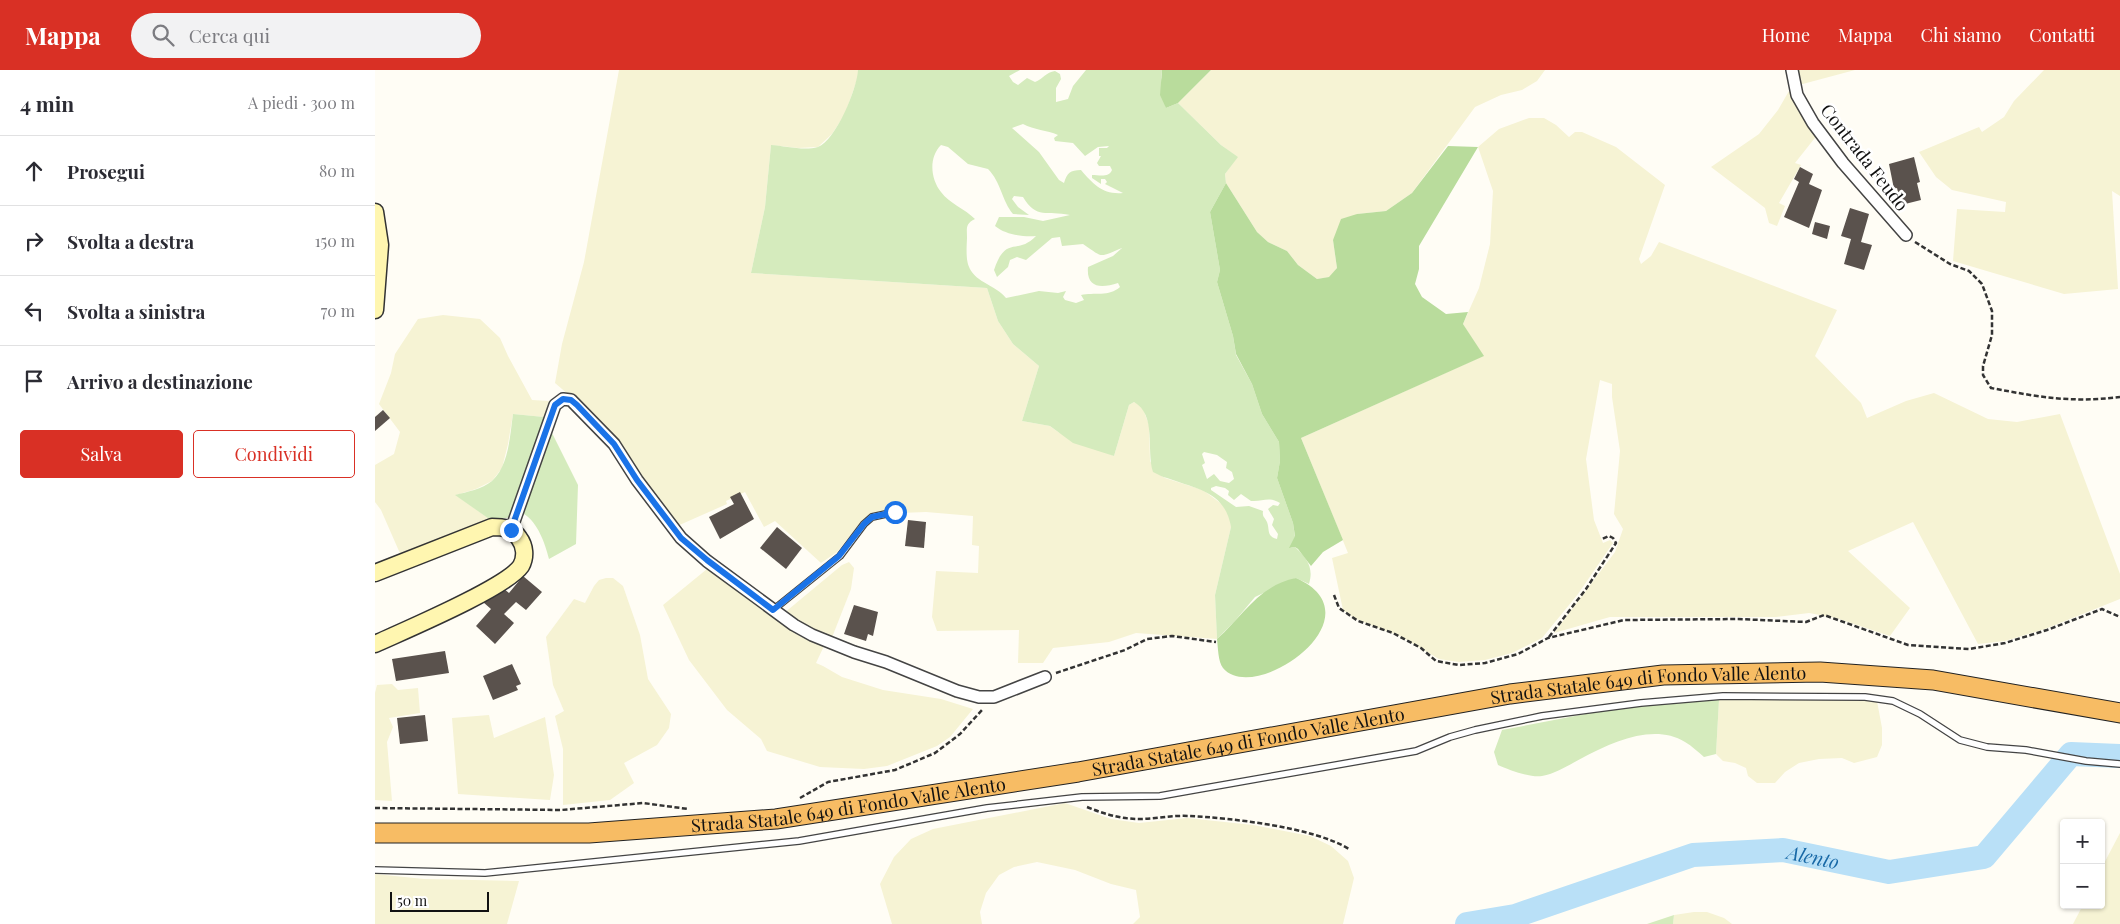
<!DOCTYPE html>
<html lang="it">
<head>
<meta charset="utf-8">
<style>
	:root { --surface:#fff; --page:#f2f2f3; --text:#2b2b33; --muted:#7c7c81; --line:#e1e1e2; --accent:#d93025 }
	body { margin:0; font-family:"Playfair Display",serif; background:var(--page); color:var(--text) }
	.controls { position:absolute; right:15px; bottom:15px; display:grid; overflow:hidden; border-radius:5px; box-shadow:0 1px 4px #0004 }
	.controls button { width:45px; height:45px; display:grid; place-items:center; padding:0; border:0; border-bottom:1px solid var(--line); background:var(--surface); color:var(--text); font:25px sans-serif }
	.scale { position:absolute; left:15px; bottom:12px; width:99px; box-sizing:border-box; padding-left:5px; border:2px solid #111; border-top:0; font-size:14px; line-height:18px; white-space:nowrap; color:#111; -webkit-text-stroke:4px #fff; paint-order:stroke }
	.stop { position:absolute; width:15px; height:15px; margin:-11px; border:4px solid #1a73e8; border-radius:50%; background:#fff }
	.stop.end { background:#1a73e8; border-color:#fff; box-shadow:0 1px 5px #0008 }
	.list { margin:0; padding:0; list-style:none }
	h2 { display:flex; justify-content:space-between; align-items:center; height:65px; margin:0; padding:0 20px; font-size:21px }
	h2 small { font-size:16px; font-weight:400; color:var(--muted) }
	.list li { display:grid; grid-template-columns:32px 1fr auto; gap:15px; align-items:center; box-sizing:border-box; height:70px; padding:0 20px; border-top:1px solid var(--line) }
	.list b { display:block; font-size:19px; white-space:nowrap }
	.list em { font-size:16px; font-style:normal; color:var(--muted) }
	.actions { display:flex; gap:10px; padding:15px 20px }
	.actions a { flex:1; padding:11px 0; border:1px solid var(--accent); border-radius:5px; text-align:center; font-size:18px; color:var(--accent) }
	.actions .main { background:var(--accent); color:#fff }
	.icon { flex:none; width:28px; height:28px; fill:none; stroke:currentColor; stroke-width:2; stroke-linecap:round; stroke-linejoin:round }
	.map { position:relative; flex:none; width:1745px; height:854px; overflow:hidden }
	header { display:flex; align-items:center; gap:30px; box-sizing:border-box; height:70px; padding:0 25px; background:var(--accent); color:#fff }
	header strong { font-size:24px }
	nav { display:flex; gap:28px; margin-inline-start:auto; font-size:18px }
	.search { width:350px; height:45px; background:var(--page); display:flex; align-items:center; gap:12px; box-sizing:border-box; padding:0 18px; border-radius:28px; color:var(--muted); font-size:19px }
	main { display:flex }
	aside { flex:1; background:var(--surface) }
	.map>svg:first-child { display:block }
</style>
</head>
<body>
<header>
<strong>Mappa</strong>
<div class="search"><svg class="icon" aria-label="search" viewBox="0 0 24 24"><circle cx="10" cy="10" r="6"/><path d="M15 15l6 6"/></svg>Cerca qui</div>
<nav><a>Home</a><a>Mappa</a><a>Chi siamo</a><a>Contatti</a></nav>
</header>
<main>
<aside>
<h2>4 min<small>A piedi · 300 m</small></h2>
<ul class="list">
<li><svg class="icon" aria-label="ahead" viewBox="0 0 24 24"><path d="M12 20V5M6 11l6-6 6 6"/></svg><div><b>Prosegui</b></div><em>80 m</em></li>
<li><svg class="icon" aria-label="right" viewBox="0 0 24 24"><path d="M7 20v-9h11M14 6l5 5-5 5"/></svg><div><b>Svolta a destra</b></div><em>150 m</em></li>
<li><svg class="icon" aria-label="left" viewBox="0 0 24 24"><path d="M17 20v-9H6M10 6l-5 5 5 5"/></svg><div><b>Svolta a sinistra</b></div><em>70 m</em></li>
<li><svg class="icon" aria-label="arrive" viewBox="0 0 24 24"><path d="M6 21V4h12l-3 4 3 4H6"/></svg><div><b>Arrivo a destinazione</b></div></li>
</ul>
<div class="actions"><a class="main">Salva</a><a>Condividi</a></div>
</aside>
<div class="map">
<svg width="1745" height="854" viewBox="0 0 1745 854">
	<rect width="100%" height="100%" fill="#fffdf5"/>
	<g fill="#f6f3d4">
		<path d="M244 0H483V7L470 44 457 64 443 77 423 78 396 75 390 137 376 203 612 218 623 251 638 274 664 296 647 351 675 356 683 362 739 386 754 335 759 332 767 336 774 355 775 391 782 403 790 408 828 420 848 435 855 447 856 457 840 525 842 569 761 563 734 572 678 578 668 593H643L644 560 562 561 557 547 561 501 603 503 604 476 597 475 598 446 551 442 499 444 484 454 462 482 446 493 400 451 389 457 370 422 351 431 352 434 300 457 229 355 180 313 187 274 209 192Z"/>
		<path d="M836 0H1170L1162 11 1147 20 1126 25 1100 37 1037 123 1011 141 982 144 958 170 962 198 955 207 942 209 923 195 912 181 893 172 882 162 851 113 850 104 862 87 846 75 803 33Z"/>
		<path d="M1422 0H1480L1424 15Z"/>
		<path d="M1669 0H1745V126L1737 121 1743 219 1689 224 1578 191 1582 139 1630 142 1631 132 1577 120 1561 107 1544 82 1604 57 1607 62 1629 47 1639 31Z"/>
		<path d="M1414 21 1443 64 1420 93 1426 95 1404 133 1410 136 1402 156 1394 153 1390 138 1336 97 1384 64 1403 40Z"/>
		<path d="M1154 48H1169L1181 55 1194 67 1200 62H1207L1241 77 1290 115 1264 189 1266 194 1276 186 1284 172 1462 240 1440 286 1486 333 1492 348 1531 331 1559 323 1613 349 1642 352 1685 344 1745 504V529L1670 559 1630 571 1603 574 1538 452 1473 481 1535 538 1515 566 1461 548 1434 543 1401 547H1235L1179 563 1240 482 1248 459 1239 444 1245 381 1237 327V314L1225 310 1211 389 1219 450 1228 473 1235 470 1238 473 1203 524 1167 568 1137 583 1110 590 1084 592 1064 589 1025 566 998 556 979 548 968 540 957 488 973 483 926 368 1108 286 1088 254 1104 218 1115 174 1118 121 1103 77 1124 59Z"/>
		<path d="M68 245 105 249 125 268 133 286 157 330 174 331 169 347 138 344 133 374 127 398 117 411 101 419 81 425 117 451 27 488 6 440 0 432V395L19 384 25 362 4 334 16 303 20 284 43 249Z"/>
		<path d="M474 492 479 498 476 519 456 570 408 544 467 495Z"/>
		<path d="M332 499 398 548 426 567 449 576 441 593 448 596 467 607 508 620 566 629 598 639 575 667 562 676 512 696 489 699 445 697 392 681 386 669 352 640 314 590 288 535Z"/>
		<path d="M231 508H238L248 516 265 565 273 609 296 644 294 658 282 675 249 693 259 713 235 730 188 735V679L180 646 189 641 178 615 171 567 199 529 210 533 219 516 224 510Z"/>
		<path d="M17 614 23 620 43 618 45 643 14 648 18 657 12 672 17 731 0 730V623L2 615Z"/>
		<path d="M1481 628 1502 631 1507 658V675L1502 687 1479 693 1467 688 1444 689 1424 693 1410 702 1400 713H1382L1373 706 1371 698 1360 693 1348 691 1341 684 1344 630Z"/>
		<path d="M114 645 119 668 170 647 179 705 175 730 83 724 77 648Z"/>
		<path d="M690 733 736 749 764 753 812 748 878 755 935 766 956 776 973 791 979 808 968 854H758L765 847 761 820 736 814 700 800 662 792 639 797 624 805 611 823 605 842 607 854H517L505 814 519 787 536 769 558 759Z"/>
		<path d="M1745 763V854H1698L1708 835H1726V799Z"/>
		<path d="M0 804 49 809 144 811 132 854H0Z"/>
		<path d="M1319 842H1332L1349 848 1357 854H1298L1299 845Z"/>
	</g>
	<g fill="#d5ebbd" fill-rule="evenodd">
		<path d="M483 0H645L634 6 638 12 643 15 652 8 660 12C668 9 671 2 680 1L685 4 686 9 681 18V32L693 29 698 16 711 0H787L786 8 791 38 803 33 846 75 863 87 850 104 851 113 835 142 845 200 842 212 858 266 861 285 877 314 887 344 904 372 905 391 902 408 918 453 920 467 915 478 920 477C932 488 939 498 934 514L921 508 880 527 859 552 842 569 840 525 856 457C850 421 821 419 792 408 787 407 783 404 778 402 771 380 782 345 759 332L754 335 739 386 698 373 675 356 647 351 664 296 638 274 623 251 612 218 376 203 390 137 396 75C410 76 429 81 443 77 461 70 482 19 483 0ZM648 54C659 60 672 60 683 65L679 68 680 71 698 73 710 86 723 77 734 76 732 78H724V86H726L722 93 724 96H735L737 100C734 108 724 105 717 105V108L726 114V109H730L732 112 730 114 748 123C728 125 718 114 706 100 695 100 692 103 689 113L684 110 664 82 637 58ZM566 75 573 77 593 94 613 99C626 112 627 131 638 144L654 145 643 137 637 129 639 126 648 127C662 150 671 140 695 145L668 151 649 147H624L620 156C631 165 648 167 661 166 642 186 631 164 619 200L622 207 633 197 635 190 642 187 651 190 677 168 685 167 687 176 708 174C729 188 723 188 747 178L738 186 713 197C711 219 727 218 743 213L745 217C734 227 719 222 706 225L709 230 701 233 690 230 688 227 691 221 683 223 664 221 631 228C625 221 620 219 612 214 590 202 591 191 592 168 592 158 590 154 600 149 590 139 574 133 566 122 555 108 554 87 566 75ZM829 382 842 385 852 392 851 398 857 402 859 409 854 413 845 411 839 404 832 409 827 395 830 393 827 384ZM841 416 850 418 854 421 853 425 859 430 866 424 876 431C888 432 893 426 905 433L903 436 898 435 893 439 899 449 897 455 903 464 902 469C891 466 895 460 892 452 890 447 887 447 888 441L874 436 861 437 836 420V418Z"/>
		<path d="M138 344 169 347 203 415 201 474 174 489C170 473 163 453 149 444L117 451 80 425C92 422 107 419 117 411 134 396 135 365 138 344Z"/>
		<path d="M1344 630 1341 684 1329 687C1323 682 1317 676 1310 672 1279 653 1238 672 1209 687 1195 694 1183 703 1167 706 1156 708 1134 700 1123 695L1119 682 1127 660 1226 641 1291 633Z"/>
		<path d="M1299 845 1298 854H1272Z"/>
	</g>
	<g fill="#b9dc9c">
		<path d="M787 0H836L803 33 791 38 785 25Z"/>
		<path d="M1073 76 1103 77 1044 176V199L1040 214 1047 227 1071 244 1093 242 1088 254 1109 286 926 368 968 470 948 482 936 496 923 479 920 477 914 478 920 466 918 453 902 408 905 391 904 372 887 344 877 314 861 284 858 266 842 212 845 200 835 142 851 113 882 162 893 172 912 181 923 195 942 209 954 207 962 198 958 170 966 149 982 144 1011 141 1037 123Z"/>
		<path d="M921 508C1007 546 880 636 848 598 843 592 843 577 842 569 869 545 883 516 921 508Z"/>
	</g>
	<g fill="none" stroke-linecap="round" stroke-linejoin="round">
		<path stroke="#b9e0f7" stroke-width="24" id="s1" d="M1092 854 1140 846 1318 785 1408 780 1514 802 1609 787 1696 684 1745 686"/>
	</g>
	<g fill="#5a524d">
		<path d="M1539 87 1545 112 1542 113 1546 130 1526 135 1522 118 1519 119 1514 94Z"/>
		<path d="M1425 97 1438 104 1434 114 1447 120 1434 158 1409 147 1424 112 1419 109Z"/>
		<path d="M1475 138 1494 144 1486 172 1497 175 1489 200 1469 194 1476 169 1466 166Z"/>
		<path d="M1440 152 1455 156 1452 169 1437 164Z"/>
		<path d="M8 340 15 348 0 361V347Z"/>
		<path d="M365 422 379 449 345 469 334 447 359 434 355 427Z"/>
		<path d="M533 450 551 452 549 478 530 476Z"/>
		<path d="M402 457 427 478 411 499 385 478Z"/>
		<path d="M148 506 167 522 151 540 141 532 129 544 139 553 120 574 101 556 116 539 108 532 124 515 134 523Z"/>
		<path d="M479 535 503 542 498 566 493 564 491 571 469 564Z"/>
		<path d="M70 581 74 603 21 611 17 589Z"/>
		<path d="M137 594 146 614 141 616 143 620 118 630 108 606Z"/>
		<path d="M50 645 53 671 25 674 22 648Z"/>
	</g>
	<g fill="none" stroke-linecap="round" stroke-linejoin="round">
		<defs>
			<g id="service">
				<path d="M398 540 465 486 489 454 497 447 520 442"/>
				<path d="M0 800 110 803 424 771 612 738 707 727 785 726 1041 681 1075 667 1100 660 1167 646 1266 633 1348 626 1490 627 1518 631 1545 644 1585 670 1612 677 1651 680 1711 691 1745 694"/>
			</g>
			<g id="minor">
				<path d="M1417 0 1422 25 1438 53 1468 93 1531 165"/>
				<path d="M136 460 180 335 188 329 196 330 239 374 262 410 306 468 332 491 419 555 437 565 479 582 511 592 582 621 604 627H619L670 607"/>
			</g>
			<g id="secondary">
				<path d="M0 142 5 175 0 240"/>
				<path d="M0 503 117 457C128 457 138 458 144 468 150 476 151 487 146 496 131 518 28 561 0 574"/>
			</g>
			<g id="trunk">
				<path id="s2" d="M0 763H214L401 749 703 702 1135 624 1288 605 1445 602 1558 610 1745 643"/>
			</g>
		</defs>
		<use href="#service" stroke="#444" stroke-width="8"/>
		<use href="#minor" stroke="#444" stroke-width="14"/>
		<use href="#secondary" stroke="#333" stroke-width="19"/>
		<use href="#trunk" stroke="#222" stroke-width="21"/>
		<g stroke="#333" stroke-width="2.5" stroke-dasharray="5 2.5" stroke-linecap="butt">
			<path d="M1540 172 1575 194 1594 201 1607 214 1617 241V265L1608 296V305L1616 318C1664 327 1695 333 1745 327"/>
			<path d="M959 525 964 538 983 551 1018 563 1046 578 1061 591 1084 595 1110 593 1143 584 1173 568 1249 550 1363 549 1431 552 1449 545 1533 575 1594 579 1630 573 1672 560 1727 539 1745 547"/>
			<path d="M1174 567 1211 519 1241 473 1238 468 1234 466 1227 469"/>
			<path d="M681 603 750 580 772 569 797 566 841 572"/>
			<path d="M425 728 453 712 520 700 560 683 585 664 608 639"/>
			<path d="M712 737C729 744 746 749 764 749 781 749 797 745 814 746 856 748 938 757 974 779"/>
			<path d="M0 738 186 740 268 733 313 739"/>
		</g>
		<use href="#service" stroke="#fff" stroke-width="5.5"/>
		<use href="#minor" stroke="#fff" stroke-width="11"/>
		<use href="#secondary" stroke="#fff6b0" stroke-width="16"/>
		<use href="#trunk" stroke="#f7bc64" stroke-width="19"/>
	</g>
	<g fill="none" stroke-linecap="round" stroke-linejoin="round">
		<path stroke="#1a73e8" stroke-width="6" d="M136 460 180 335 188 329 196 330 202 335 239 374 262 410 306 468 332 490 398 540 464 486 489 454 497 447 520 442"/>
	</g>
	<g text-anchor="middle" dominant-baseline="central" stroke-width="5" stroke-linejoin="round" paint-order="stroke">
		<g font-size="18" fill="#111" stroke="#fff">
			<text transform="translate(1490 87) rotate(52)">Contrada Feudo</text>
			<text stroke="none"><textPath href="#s2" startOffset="1285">Strada Statale 649 di Fondo Valle Alento</textPath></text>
			<text stroke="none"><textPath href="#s2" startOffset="880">Strada Statale 649 di Fondo Valle Alento</textPath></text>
			<text stroke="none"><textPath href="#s2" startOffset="475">Strada Statale 649 di Fondo Valle Alento</textPath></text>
		</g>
		<g font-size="19" font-style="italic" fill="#1768a6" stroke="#fff">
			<text stroke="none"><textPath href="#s1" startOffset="358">Alento</textPath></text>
		</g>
	</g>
</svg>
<div class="controls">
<button>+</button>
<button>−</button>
</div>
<div class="scale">50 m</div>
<div class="stop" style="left:520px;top:442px"></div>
<div class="stop end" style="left:136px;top:460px"></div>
</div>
</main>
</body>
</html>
